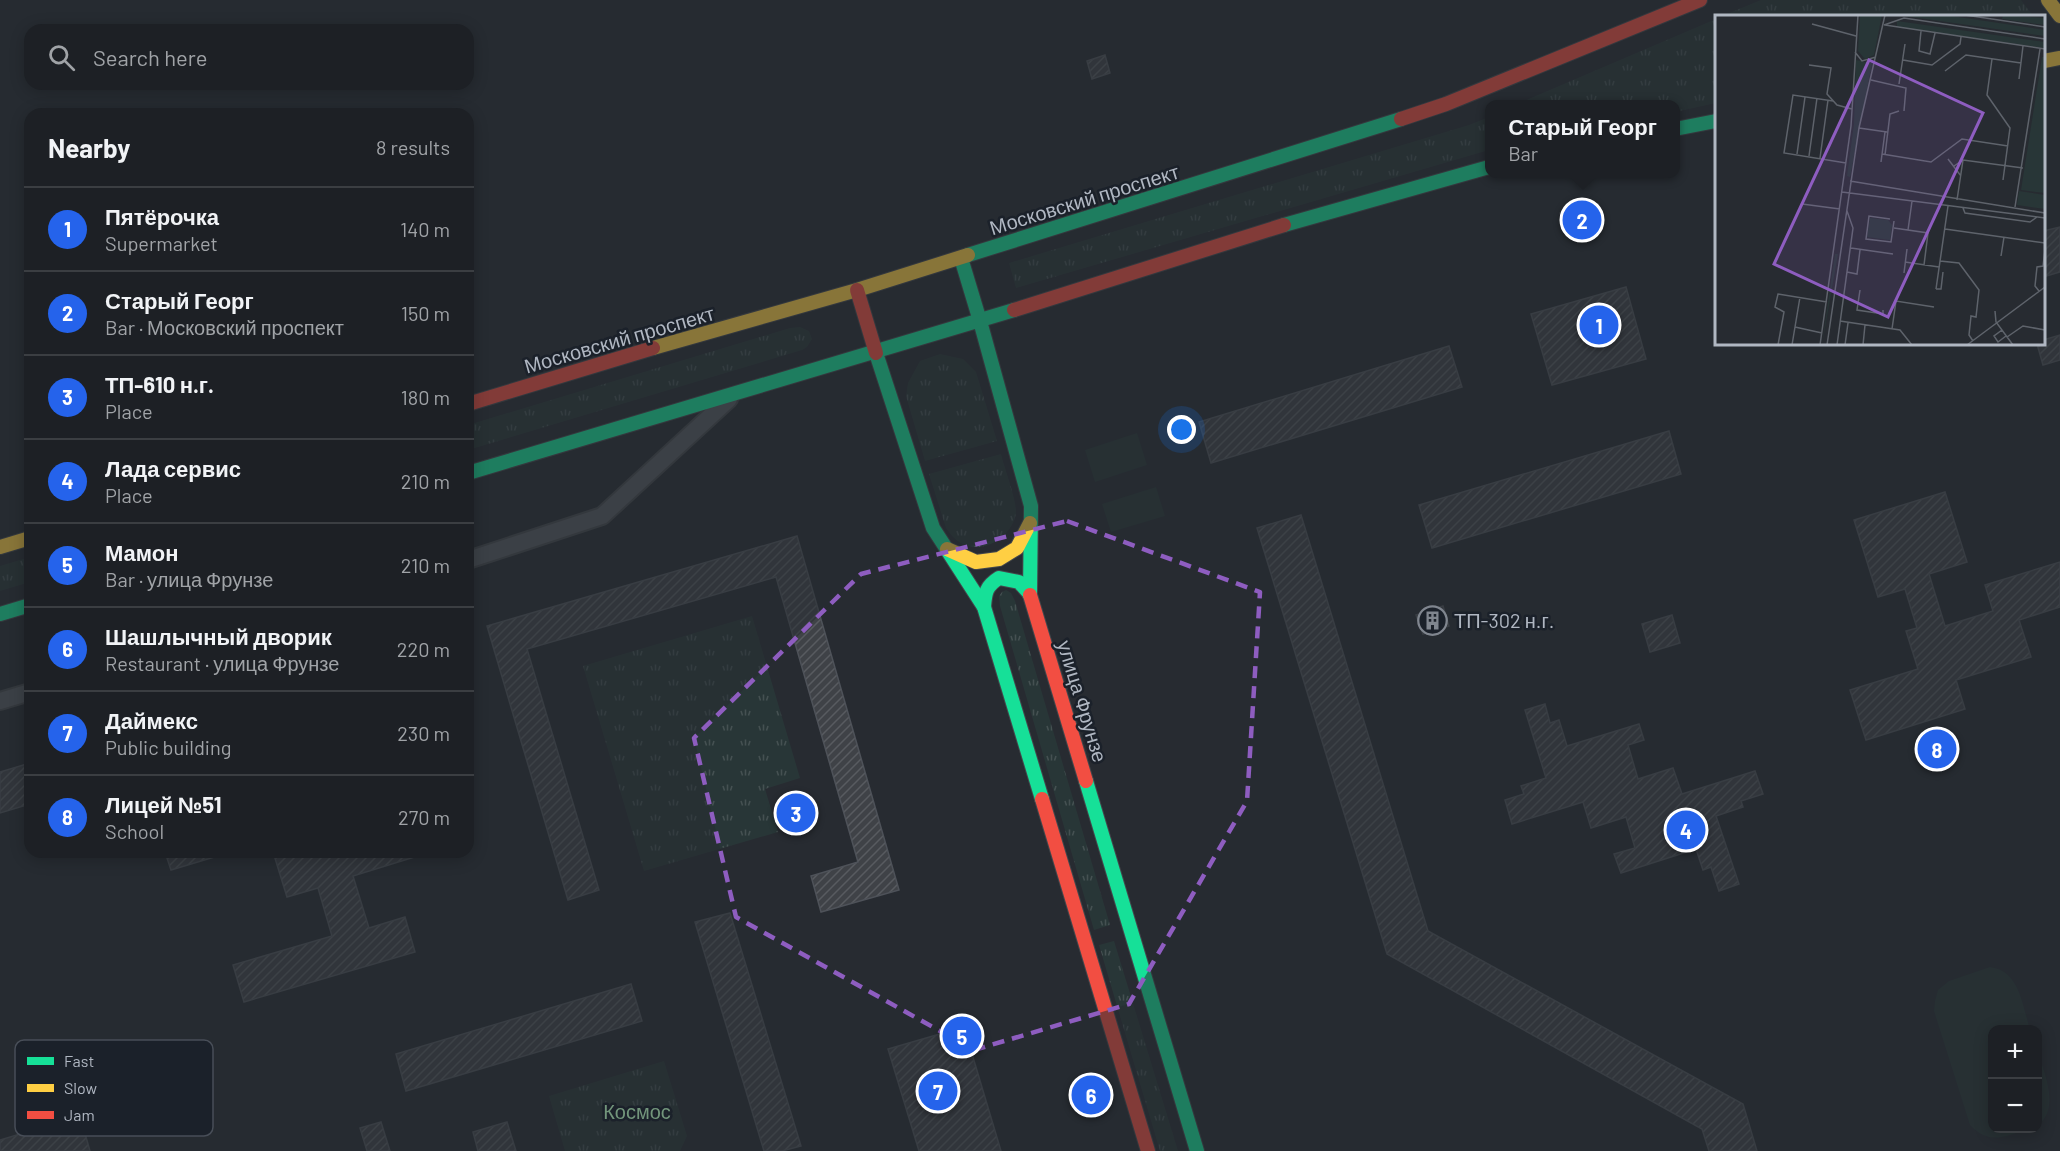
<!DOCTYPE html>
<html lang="en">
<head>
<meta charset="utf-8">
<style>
	:root { --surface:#1d2025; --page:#25282d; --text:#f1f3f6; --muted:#a0a3a7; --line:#3b3e42; --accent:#2563eb }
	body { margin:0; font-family:Barlow,sans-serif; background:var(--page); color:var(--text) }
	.controls { position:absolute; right:18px; bottom:18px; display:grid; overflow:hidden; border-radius:12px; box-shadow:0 3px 15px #0003 }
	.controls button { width:54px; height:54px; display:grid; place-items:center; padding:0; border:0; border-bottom:2px solid var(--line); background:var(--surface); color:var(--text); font:30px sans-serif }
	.you { position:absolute; left:1182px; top:430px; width:21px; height:21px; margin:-15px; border:4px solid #fff; border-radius:50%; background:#1a73e8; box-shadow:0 0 0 9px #1a73e833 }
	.badge { display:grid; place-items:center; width:39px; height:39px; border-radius:50%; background:var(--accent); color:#fff; font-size:20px; font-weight:700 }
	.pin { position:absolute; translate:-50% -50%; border:3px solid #fff; box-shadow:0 2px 6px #0006 }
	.popup { position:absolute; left:1485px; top:100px; width:195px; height:78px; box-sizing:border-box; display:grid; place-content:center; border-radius:12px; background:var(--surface); filter:drop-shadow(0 2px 4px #0005); font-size:20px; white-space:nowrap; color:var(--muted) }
	.popup b { font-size:22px; color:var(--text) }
	.popup::after { content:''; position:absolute; left:50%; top:100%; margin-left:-12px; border:12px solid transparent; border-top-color:var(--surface) }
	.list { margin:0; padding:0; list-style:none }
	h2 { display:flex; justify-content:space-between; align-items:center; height:78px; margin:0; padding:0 24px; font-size:26px }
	h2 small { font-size:20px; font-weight:400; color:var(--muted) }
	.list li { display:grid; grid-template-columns:39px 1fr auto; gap:18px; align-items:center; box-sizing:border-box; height:84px; padding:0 24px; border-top:2px solid var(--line) }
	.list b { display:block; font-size:22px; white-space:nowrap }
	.list p { margin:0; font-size:20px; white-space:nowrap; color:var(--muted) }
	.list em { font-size:20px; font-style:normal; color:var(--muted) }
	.icon { flex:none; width:33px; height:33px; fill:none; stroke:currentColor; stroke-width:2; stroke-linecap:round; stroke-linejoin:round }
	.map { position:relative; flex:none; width:2060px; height:1151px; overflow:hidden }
	.search { position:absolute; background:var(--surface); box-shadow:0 3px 15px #0003; left:24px; top:24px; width:450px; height:66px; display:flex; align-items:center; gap:15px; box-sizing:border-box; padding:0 21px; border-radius:18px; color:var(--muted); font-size:22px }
	.panel { position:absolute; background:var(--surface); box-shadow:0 3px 15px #0003; left:24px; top:108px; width:450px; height:750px; border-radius:18px }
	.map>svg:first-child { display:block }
</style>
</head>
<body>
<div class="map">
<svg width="2060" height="1151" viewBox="0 0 2060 1151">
	<defs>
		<pattern id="grass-tufts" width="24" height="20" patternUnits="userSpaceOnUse" patternTransform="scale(1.5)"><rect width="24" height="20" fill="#283637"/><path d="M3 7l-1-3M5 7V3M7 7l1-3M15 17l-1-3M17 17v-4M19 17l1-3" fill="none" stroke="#455152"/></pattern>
		<pattern id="building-hatch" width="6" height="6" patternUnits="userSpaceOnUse" patternTransform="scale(1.5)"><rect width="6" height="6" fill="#3f4247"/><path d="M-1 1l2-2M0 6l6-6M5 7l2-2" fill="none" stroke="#585b60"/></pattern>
	</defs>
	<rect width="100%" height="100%" fill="#272b31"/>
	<g fill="url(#grass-tufts)">
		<path d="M1761 0H2021L2033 16H1722Z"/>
		<path d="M1716 19V103L1675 112V104H1517Z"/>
		<path d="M1489 117V150L1016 288 1009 263 1469 125Z"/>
		<path d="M800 327 809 331 812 339 807 347 802 350 468 450V425L790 328Z"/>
		<path d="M940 354 963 359 976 372 997 441 925 461 906 396 908 383 920 361Z"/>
		<path d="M1001 454C1004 467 1017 501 1016 513 1013 535 985 555 963 544 956 541 950 534 946 528L929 474Z"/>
		<path d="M30 557V582L0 591V566Z"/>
		<path d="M1006 590 1011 593 1015 601 1110 925 1094 930 1000 606 999 596 1002 592Z"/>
		<path d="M752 616 800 778 765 789 778 832 644 871 583 666Z"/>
		<path d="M1114 941 1178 1151H1160L1099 945Z"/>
		<path d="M664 1061 687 1136 680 1151H565L549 1096Z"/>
	</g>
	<g fill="#283637">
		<path d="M1137 433 1147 465 1095 482 1085 450Z"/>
		<path d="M1156 487 1165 516 1111 532 1102 504Z"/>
		<path d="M1990 967C2020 971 2022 1005 2030 1029L1992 1030V1128L2029 1129C2005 1136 1990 1146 1970 1125L1934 1011 1935 1001 1938 990 1949 981Z"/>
		<path d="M2038 1052C2045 1075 2060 1109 2038 1125Z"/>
	</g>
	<g fill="url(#building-hatch)" stroke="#4e5259" stroke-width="1.5">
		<path d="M1105 55 1110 73 1092 79 1087 61Z"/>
		<path d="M1598 204 1603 226 1566 235 1560 213Z"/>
		<path d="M2060 227V272L2043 277V231Z"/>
		<path d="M1626 287 1646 359 1552 385 1531 314Z"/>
		<path d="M2060 335V360L2043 365 2037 344H2043V340Z"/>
		<path d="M1449 346 1462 387 1211 463 1199 422Z"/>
		<path d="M1669 431 1681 474 1432 548 1419 505Z"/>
		<path d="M1945 492 1967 562 1929 574 1945 626 1993 611 1985 585 2060 562V607L2019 620 2031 657 1956 680 1965 709 1866 740 1850 690 1918 669 1906 631 1917 628 1905 589 1878 597 1854 520Z"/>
		<path d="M1301 515 1428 931 1743 1104 1757 1151H1709L1702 1129 1387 954 1257 528Z"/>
		<path d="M797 536 899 890 821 912 811 876 858 862 776 577 527 649 599 890 568 900 487 626Z"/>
		<path d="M1443 606 1449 626 1423 634 1416 615Z"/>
		<path d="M1672 615 1680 643 1650 652 1642 624Z"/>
		<path d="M1545 704 1550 723 1559 720 1567 746 1639 724 1644 740 1628 745 1638 779 1673 768 1682 794 1755 771 1763 794 1741 801 1743 807 1716 816 1739 884 1719 891 1711 867 1703 870 1696 849 1621 873 1614 854 1635 848 1626 817 1591 828 1583 802 1512 824 1505 800 1524 794 1521 786 1546 778 1525 710Z"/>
		<path d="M30 763V804L0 813V772Z"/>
		<path d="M803 798 809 817 787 824 781 805Z"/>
		<path d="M165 852H218V856L171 870Z"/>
		<path d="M285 852H418V856L353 876 369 928 405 917 415 952 244 1002 233 965 332 936 318 888 287 897 274 855Z"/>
		<path d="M730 913 801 1146 782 1151H764L695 922Z"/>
		<path d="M631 984 642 1021 406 1091 396 1054Z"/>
		<path d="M964 1027 1001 1151H919L888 1049Z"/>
		<path d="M80 1116 90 1151H0V1140Z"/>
		<path d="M381 1122 390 1151H367L360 1128Z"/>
		<path d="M507 1122 516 1151H478L473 1132Z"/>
	</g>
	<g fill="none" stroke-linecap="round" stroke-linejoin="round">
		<defs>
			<g id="street">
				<path d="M468 560 602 516 729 399"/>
				<path d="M0 701 30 692"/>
			</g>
			<g id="fast">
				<path d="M1675 129 1716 121"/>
				<path d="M1284 225 1489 167"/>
				<path d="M968 255 1401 119"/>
				<path d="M961 258 980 321"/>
				<path d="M980 321 1031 506 1030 595"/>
				<path d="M876 353 933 528 984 607 1042 799"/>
				<path d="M468 473 1014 310"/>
				<path d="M984 607C985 593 986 586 999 578L1019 582 1030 594"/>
				<path d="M0 614 30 605"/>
				<path d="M1086 781 1197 1151"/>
			</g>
			<g id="slow">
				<path d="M2048 0 2060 16"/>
				<path d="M2044 61 2060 58"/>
				<path d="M653 348 857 290 968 255"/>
				<path d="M0 547 30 538"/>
				<path d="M947 549 976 562 999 559 1017 548 1030 523"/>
			</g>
			<g id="jam">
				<path d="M1401 119 1446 104 1700 0"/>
				<path d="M857 290 876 353"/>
				<path d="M1014 310 1284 225"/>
				<path d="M468 404 653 348"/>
				<path d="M1030 595 1086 781"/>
				<path d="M1042 799 1148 1151"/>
			</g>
		</defs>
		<use href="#street" stroke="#44474c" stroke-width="20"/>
		<use href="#fast" stroke="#44474c" stroke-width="16"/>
		<use href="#slow" stroke="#44474c" stroke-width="16"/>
		<use href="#jam" stroke="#44474c" stroke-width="16"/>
		<use href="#street" stroke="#56595f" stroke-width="16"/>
		<use href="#fast" stroke="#16e098" stroke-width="14"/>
		<use href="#slow" stroke="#ffcf43" stroke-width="14"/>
		<use href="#jam" stroke="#f24e42" stroke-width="14"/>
	</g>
	<path d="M0 0H2060V1151H0ZM1067 521 1260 592 1247 801 1129 1004 974 1050 736 917 694 738 861 574Z" fill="#272b31" fill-opacity=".55" fill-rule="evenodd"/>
	<path fill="none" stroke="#8e5dc0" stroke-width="4.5" stroke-dasharray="12 8" stroke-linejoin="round" d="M1067 521 1260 592 1247 801 1129 1004 974 1050 736 917 694 738 861 574Z"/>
	<defs>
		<symbol id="building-ring" viewBox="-11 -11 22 22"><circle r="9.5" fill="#1b212a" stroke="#80868f" stroke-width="1.5"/><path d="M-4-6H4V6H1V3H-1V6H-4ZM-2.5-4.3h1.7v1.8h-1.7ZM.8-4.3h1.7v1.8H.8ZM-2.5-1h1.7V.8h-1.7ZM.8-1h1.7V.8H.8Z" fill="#80868f"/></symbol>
	</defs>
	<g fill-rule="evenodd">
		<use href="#building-ring" x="1416" y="604" width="33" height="33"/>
	</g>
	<g text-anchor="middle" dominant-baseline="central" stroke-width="5" stroke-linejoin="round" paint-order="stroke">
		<g font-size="20" fill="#b0b7c2" stroke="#1b212a">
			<text transform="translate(1084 199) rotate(-17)">Московский проспект</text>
			<text transform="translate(619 339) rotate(-16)">Московский проспект</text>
			<text transform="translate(1083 701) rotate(73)">улица Фрунзе</text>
		</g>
		<g font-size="20" fill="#b0b7c2" stroke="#1b212a" text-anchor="start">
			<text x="1454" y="620">ТП-302 н.г.</text>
		</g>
		<g font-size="20" fill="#72957b" stroke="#1b212a">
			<text x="637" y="1111">Космос</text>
		</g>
	</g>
	<g transform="translate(1715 15)">
		<rect width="330" height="330" fill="#272b31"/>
		<path d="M145 0H167L159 40 150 44 143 36ZM183 0H230L330 15V21ZM288 0 330 3V10L287 4ZM182 6 330 27V33L182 12ZM327 42H330V178L306 175ZM141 45 157 48 135 162 132 161 139 109ZM304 176 330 180V194L302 190ZM155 203 173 205 177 210 175 225 152 222ZM120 239H123L107 330Z" fill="#283637"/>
		<path fill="none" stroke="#5e636b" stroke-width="1.5" d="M250 0 330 12M97 9 141 21M169 10 189 3 330 24M170 10 330 34M206 16 204 36 215 39 220 18M140 37 147 46 161 42M277 44 272 80 295 113 288 165M188 45 217 50 245 29 246 22M94 50 116 53 112 79 122 90 137 94M230 56 251 40 306 48M304 64 308 31M156 65 191 73 189 96M184 69 190 29M118 86 78 80 69 138 131 148M144 113 172 117M82 139 90 82M167 139 216 147 247 124 293 131M170 140 175 99 184 96M94 141 102 83M105 143 113 85M233 144 246 161M166 147 170 117M239 151 248 145 308 153M135 166 330 198M127 177 330 203M242 185 248 145M87 189 125 194M300 192 325 34M248 193 250 198 315 207 322 202M175 204 154 201 151 224 176 227 179 206M179 213 213 218 209 250M230 214 330 228M193 215 197 186M136 233 178 239M286 241 289 222M225 246 244 248 264 275 261 302 256 301 254 320 258 326M190 247 224 252M132 257 142 259 145 235M189 258 192 234M221 274 233 191M221 274H226L228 257M145 275 142 295 168 299V295M324 276 320 271 322 252 328 251 330 235M280 296 281 307 298 330M125 306 185 315 197 330M80 312 107 318M177 314 181 286 219 292M287 315 279 321 283 327 291 321M292 322 308 311 330 315M63 330 69 297 60 292 63 279 112 287M77 330 85 282M105 330 136 111 143 0M112 330 144 113 170 0M122 330 138 213 132 196M130 330 133 308M148 330 150 310M252 330 330 272"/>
		<path fill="#8e5dc0" fill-opacity="0.15" stroke="#8e5dc0" stroke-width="3" d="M154 45 268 98 173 302 59 249Z"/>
		<rect width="330" height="330" fill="none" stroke="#b0b7c2" stroke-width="3"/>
	</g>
	<rect x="15" y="1040" width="198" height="96" rx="9" fill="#1b212a" stroke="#484e58" stroke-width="1.5"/>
	<rect x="27" y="1057" width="27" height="8" fill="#16e098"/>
	<rect x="27" y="1084" width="27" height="8" fill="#ffcf43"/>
	<rect x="27" y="1111" width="27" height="8" fill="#f24e42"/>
	<g font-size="16" fill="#b0b7c2">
		<text x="64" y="1067">Fast</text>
		<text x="64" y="1094">Slow</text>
		<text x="64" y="1121">Jam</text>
	</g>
</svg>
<div class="controls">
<button>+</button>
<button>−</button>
</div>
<div class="you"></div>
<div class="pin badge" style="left:1599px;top:325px">1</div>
<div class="pin badge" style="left:1582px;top:220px">2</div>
<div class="popup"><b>Старый Георг</b>Bar</div>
<div class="pin badge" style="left:796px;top:813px">3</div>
<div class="pin badge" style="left:1686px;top:830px">4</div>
<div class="pin badge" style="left:962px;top:1036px">5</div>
<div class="pin badge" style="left:1091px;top:1095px">6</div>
<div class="pin badge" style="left:938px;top:1091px">7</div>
<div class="pin badge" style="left:1937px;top:749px">8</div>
<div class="search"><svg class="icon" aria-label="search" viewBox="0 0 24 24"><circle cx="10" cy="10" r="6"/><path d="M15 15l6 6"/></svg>Search here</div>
<section class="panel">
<h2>Nearby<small>8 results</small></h2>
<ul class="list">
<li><span class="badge">1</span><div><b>Пятёрочка</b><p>Supermarket</p></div><em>140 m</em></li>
<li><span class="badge">2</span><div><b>Старый Георг</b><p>Bar · Московский проспект</p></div><em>150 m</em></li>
<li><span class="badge">3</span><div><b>ТП-610 н.г.</b><p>Place</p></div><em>180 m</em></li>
<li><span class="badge">4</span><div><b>Лада сервис</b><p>Place</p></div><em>210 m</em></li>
<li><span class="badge">5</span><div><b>Мамон</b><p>Bar · улица Фрунзе</p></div><em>210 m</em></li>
<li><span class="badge">6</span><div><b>Шашлычный дворик</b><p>Restaurant · улица Фрунзе</p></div><em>220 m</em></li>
<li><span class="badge">7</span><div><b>Даймекс</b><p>Public building</p></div><em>230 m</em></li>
<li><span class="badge">8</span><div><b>Лицей №51</b><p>School</p></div><em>270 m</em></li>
</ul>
</section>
</div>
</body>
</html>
